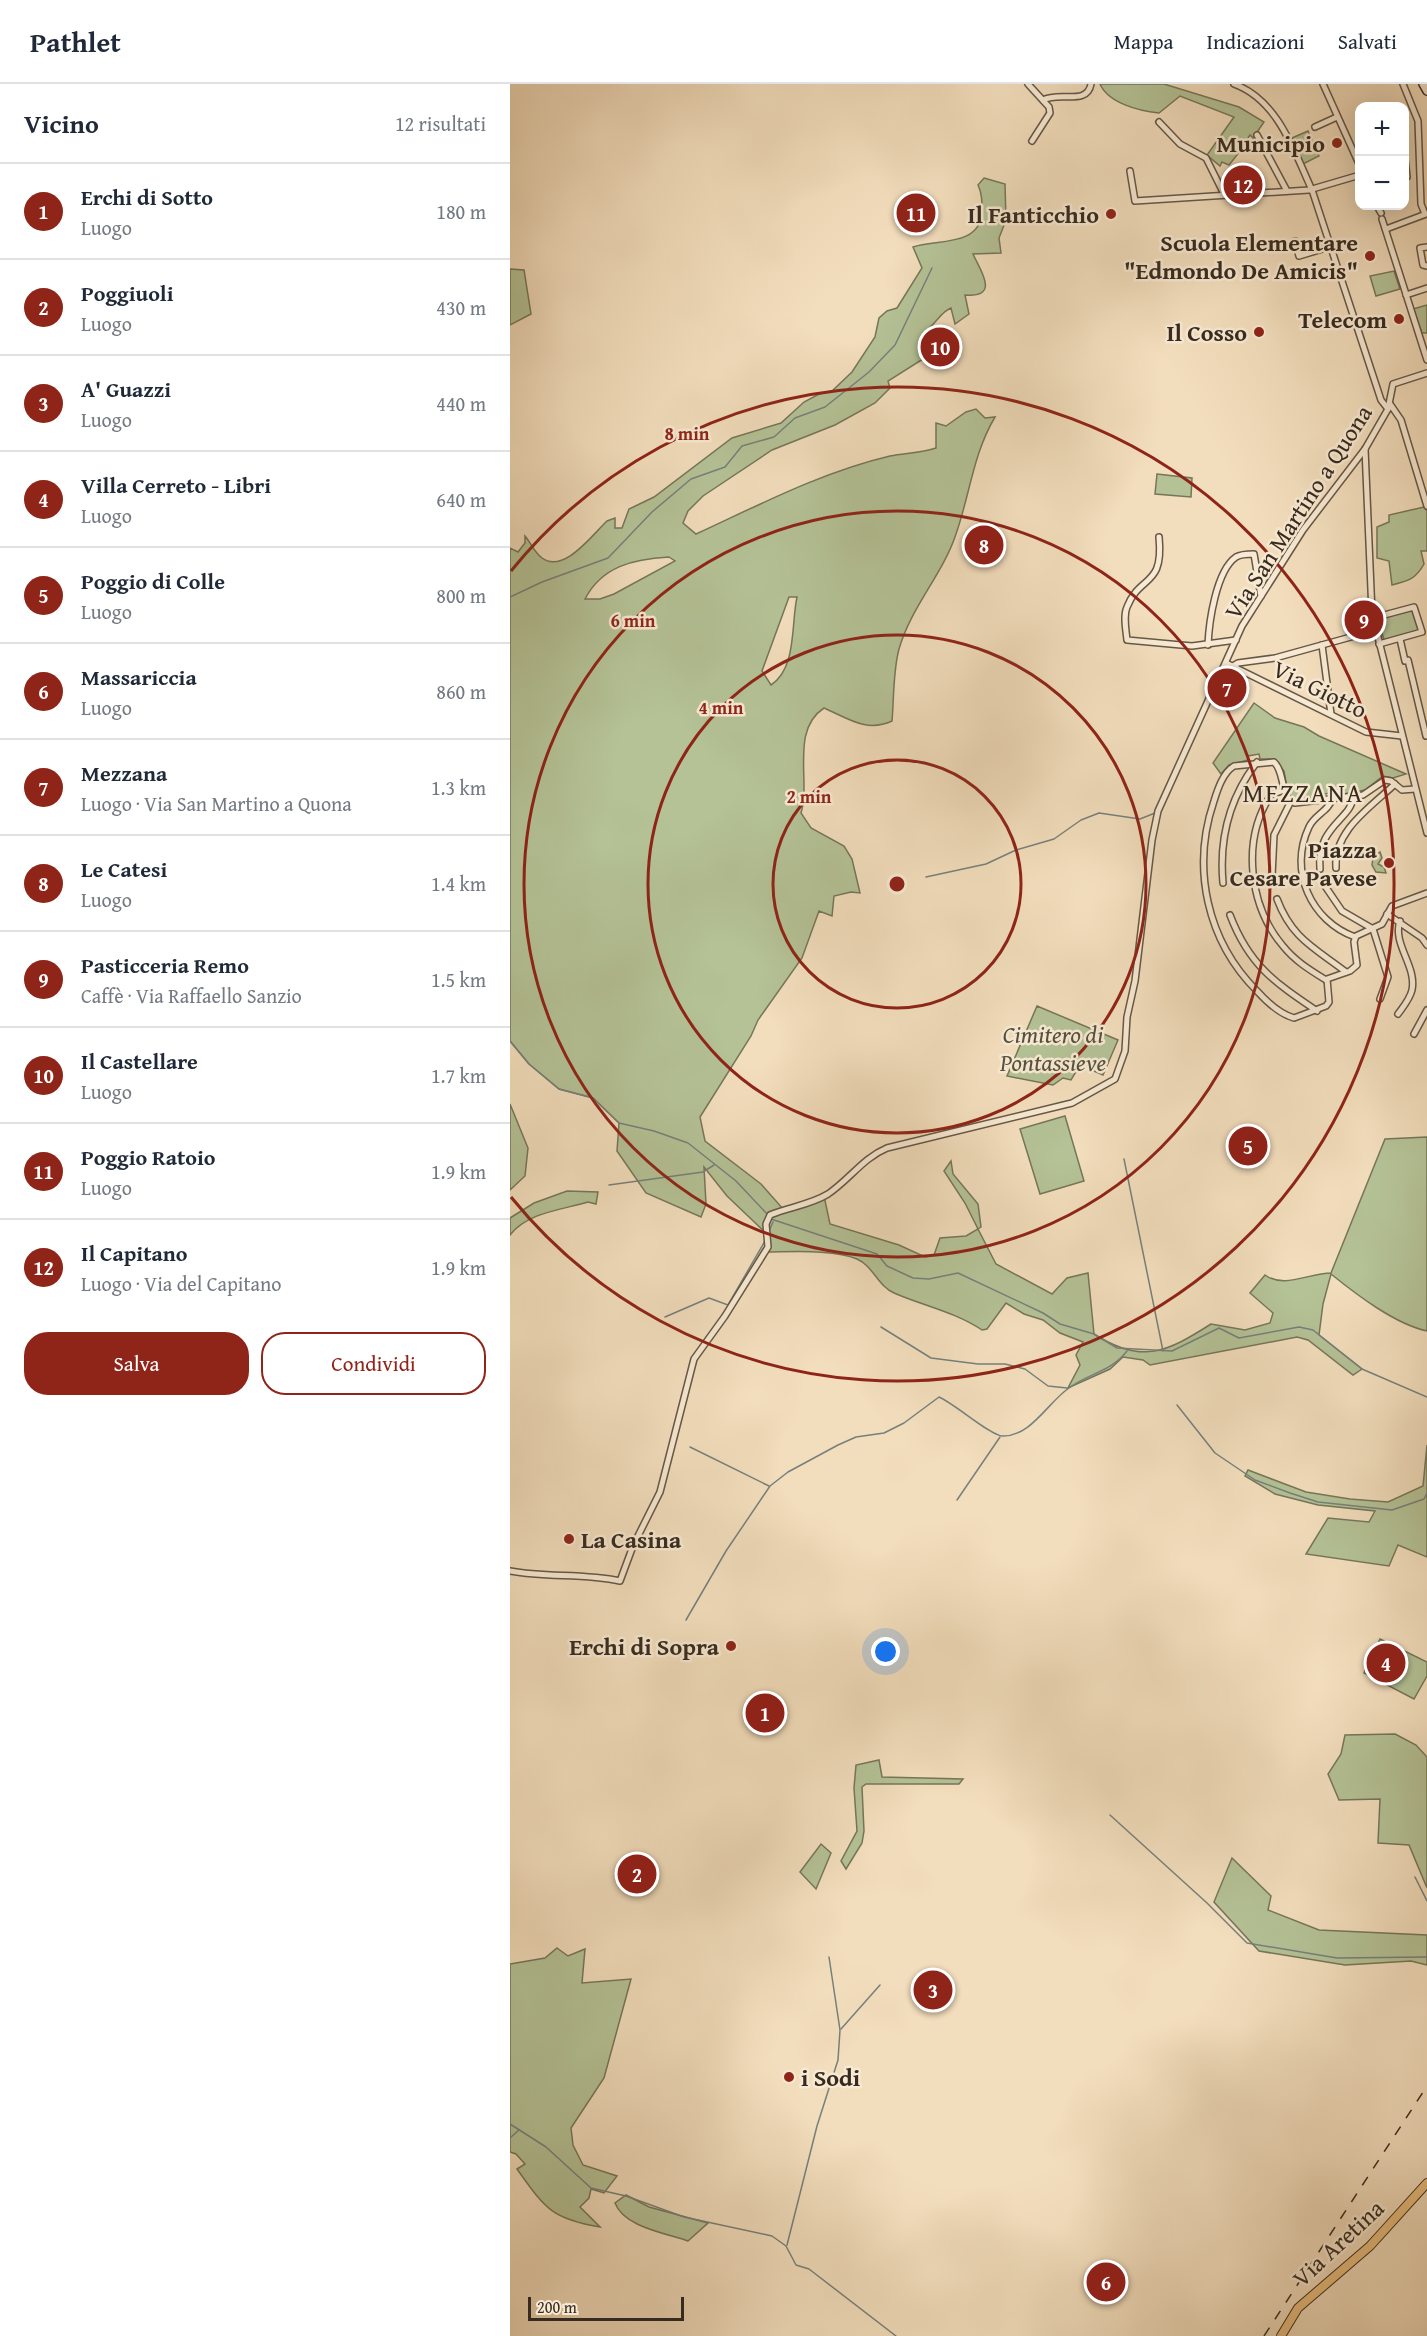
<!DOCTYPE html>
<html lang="it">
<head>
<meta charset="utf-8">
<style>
	:root { --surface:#fff; --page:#f6f6f7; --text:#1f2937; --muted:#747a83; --line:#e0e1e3; --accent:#8f2418 }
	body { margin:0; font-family:"Gentium Book Plus",serif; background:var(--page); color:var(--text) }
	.controls { position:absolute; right:18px; top:18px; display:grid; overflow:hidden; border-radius:12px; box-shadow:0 6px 24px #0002 }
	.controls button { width:54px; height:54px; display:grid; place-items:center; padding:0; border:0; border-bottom:2px solid var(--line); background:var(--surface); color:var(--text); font:30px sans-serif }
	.scale { position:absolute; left:18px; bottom:15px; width:156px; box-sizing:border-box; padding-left:6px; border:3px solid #372b1f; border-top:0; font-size:16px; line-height:21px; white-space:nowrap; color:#372b1f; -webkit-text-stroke:4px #f7e9d3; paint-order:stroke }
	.you { position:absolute; left:376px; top:1568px; width:21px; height:21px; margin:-15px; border:4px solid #fff; border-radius:50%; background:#1a73e8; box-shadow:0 0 0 9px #1a73e833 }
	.badge { display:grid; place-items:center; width:39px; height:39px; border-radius:50%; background:var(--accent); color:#fff; font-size:20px; font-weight:700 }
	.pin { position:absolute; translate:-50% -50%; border:3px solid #fff; box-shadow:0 2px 6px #0006 }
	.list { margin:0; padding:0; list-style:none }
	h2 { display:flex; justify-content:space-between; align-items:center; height:78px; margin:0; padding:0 24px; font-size:26px }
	h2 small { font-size:20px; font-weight:400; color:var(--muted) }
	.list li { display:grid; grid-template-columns:39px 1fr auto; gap:18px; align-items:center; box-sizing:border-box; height:96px; padding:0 24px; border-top:2px solid var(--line) }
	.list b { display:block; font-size:22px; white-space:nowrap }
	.list p { margin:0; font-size:20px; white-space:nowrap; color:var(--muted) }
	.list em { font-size:20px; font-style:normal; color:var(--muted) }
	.actions { display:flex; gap:12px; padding:18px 24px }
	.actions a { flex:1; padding:14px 0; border:2px solid var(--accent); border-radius:24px; text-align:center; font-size:21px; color:var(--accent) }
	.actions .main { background:var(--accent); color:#fff }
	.map { position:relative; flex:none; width:917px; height:2252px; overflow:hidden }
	header { display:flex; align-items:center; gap:36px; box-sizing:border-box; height:84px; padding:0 30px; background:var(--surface); border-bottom:2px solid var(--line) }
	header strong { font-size:28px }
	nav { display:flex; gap:33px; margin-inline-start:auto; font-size:21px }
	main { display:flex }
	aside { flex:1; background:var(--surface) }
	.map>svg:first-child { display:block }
</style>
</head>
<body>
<header>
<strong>Pathlet</strong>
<nav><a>Mappa</a><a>Indicazioni</a><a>Salvati</a></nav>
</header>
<main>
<aside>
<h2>Vicino<small>12 risultati</small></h2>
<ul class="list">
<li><span class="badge">1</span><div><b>Erchi di Sotto</b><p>Luogo</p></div><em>180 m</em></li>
<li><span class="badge">2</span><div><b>Poggiuoli</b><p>Luogo</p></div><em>430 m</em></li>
<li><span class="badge">3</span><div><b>A' Guazzi</b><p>Luogo</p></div><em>440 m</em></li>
<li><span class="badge">4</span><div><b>Villa Cerreto - Libri</b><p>Luogo</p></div><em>640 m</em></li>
<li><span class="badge">5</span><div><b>Poggio di Colle</b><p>Luogo</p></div><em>800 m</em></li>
<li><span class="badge">6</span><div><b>Massariccia</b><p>Luogo</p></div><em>860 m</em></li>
<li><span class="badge">7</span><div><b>Mezzana</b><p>Luogo · Via San Martino a Quona</p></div><em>1.3 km</em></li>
<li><span class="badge">8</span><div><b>Le Catesi</b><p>Luogo</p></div><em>1.4 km</em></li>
<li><span class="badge">9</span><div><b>Pasticceria Remo</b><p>Caffè · Via Raffaello Sanzio</p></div><em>1.5 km</em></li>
<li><span class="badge">10</span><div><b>Il Castellare</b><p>Luogo</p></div><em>1.7 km</em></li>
<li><span class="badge">11</span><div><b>Poggio Ratoio</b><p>Luogo</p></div><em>1.9 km</em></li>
<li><span class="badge">12</span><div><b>Il Capitano</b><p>Luogo · Via del Capitano</p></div><em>1.9 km</em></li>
</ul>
<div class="actions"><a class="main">Salva</a><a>Condividi</a></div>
</aside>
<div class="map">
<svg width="917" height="2252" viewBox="0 0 917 2252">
	<rect width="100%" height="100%" fill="#f2ddbc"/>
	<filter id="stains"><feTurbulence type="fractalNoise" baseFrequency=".00333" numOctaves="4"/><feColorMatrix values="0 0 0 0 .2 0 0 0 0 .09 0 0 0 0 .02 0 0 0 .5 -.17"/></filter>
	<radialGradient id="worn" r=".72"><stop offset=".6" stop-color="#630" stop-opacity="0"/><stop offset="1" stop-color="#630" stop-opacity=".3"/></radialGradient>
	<g fill="#b4c296" stroke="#76765a" stroke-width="1.5" fill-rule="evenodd">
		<path d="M590 0H654L729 23 754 38 743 54 740 51 738 54 739 56 719 81 712 78 710 82 697 71 724 33 670 12 649 29C629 27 598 19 590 0Z"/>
		<path d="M798 47 809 72 793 80 782 54Z"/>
		<path d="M474 94 495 100 496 136 489 154 491 169 463 170C470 186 491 214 455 211L459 230 445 240 441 224C432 227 426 239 417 246L413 275 378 297 380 304 365 319 325 341 262 366 193 412 178 427 173 439 186 450C249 421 312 388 380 372 395 369 411 369 426 364V339L436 342 456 328 466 325 475 334 485 333C463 370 460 410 446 450 433 490 401 523 389 565 383 587 384 614 382 637 356 649 338 634 314 624 280 646 301 698 291 729L301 744 334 762 342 775 350 809 341 808 324 812 322 832 309 827 292 874 248 936 241 952 190 1033 195 1057 251 1100 273 1125 314 1112 320 1140 389 1161 415 1173 424 1171 430 1154 456 1152 468 1145 455 1119 434 1087 441 1077 443 1090 468 1120 471 1143 468 1145 486 1180 542 1210 557 1194 578 1189 584 1250C632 1281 657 1268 701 1240L735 1246 760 1239 763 1229 740 1209 755 1191C774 1205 799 1189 821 1189L875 1055 917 1053V1247C885 1240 847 1211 821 1190L813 1220 809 1251 852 1285 843 1291 798 1256 787 1253 640 1281 633 1276 613 1273 600 1285 558 1304 570 1281 566 1271 573 1258 550 1249 533 1236 514 1230 496 1219 477 1245 472 1246C445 1228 414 1222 384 1209 368 1202 363 1182 347 1175 324 1165 281 1168 255 1168L258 1151 217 1112 194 1083 196 1120 191 1133 136 1109 107 1067 109 1039 83 1014 49 1005 19 980 0 957V464L8 468 15 459V452C21 459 24 468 32 474 54 490 82 451 97 437L105 434V444H112L119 425 144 413 222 354 271 339 294 318 309 310 322 307 342 288 365 253 369 234 377 227 387 224 412 184 403 163C427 155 470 163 472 128 472 118 472 109 468 101ZM159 473 165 477 104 510 90 515H75C92 482 124 475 159 473ZM279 513H287C281 540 287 584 261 601L252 587Z"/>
		<path d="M0 185 14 186 21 230 0 241Z"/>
		<path d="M884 187 890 205 866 212 860 192Z"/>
		<path d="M917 221V249H912L903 225Z"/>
		<path d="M647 390 682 394 681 413 645 410Z"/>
		<path d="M914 423 917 427V467H911L914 480C906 495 898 497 882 501L879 477 867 474V443L879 438V431Z"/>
		<path d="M903 526 909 547 874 556 868 535Z"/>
		<path d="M744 619 765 634 794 643 809 652 896 690 883 694 873 692 855 706 829 711 826 708 809 711 807 715 786 716 778 710 774 687 763 675H750L749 670 738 672V676L719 681 711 690 703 679Z"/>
		<path d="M870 768 872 774 868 780 874 783 876 789 866 788 862 781 863 774Z"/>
		<path d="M527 922 608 956 593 991 570 981 561 996 553 994 543 1001 497 992Z"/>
		<path d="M0 1020 18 1064 15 1092 0 1106Z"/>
		<path d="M555 1032 574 1097 530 1110 510 1045Z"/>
		<path d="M57 1107 88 1108 86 1120 78 1118C52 1126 18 1128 0 1151V1134L24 1119Z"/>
		<path d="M917 1361V1473L888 1461 879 1482 796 1470 818 1434 859 1438 865 1427 808 1421 765 1410 735 1392 738 1386 796 1408 840 1415 878 1418 913 1402Z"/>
		<path d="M870 1555 917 1578V1592L904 1615 854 1589Z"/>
		<path d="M885 1650 906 1661 917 1673V1804L899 1761 868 1759 870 1715 829 1716 818 1690 831 1670 835 1651Z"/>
		<path d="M369 1676 372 1693 453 1695 449 1700H356L352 1703 354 1747 352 1759 336 1785 331 1777 347 1747 344 1704 346 1681Z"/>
		<path d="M311 1760 321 1769 306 1805 290 1788Z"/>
		<path d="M722 1774 761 1812 758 1826 809 1846 917 1851V1881L901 1877 835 1881 749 1867 704 1818Z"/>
		<path d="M47 1864 58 1872 75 1865 72 1899 121 1895 94 1994 61 2044 63 2061 73 2081 107 2092 94 2109 81 2105 79 2114 70 2123 90 2143C41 2135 35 2124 7 2085L15 2080 6 2070 0 2068V1880L35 1874Z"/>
		<path d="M116 2111 139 2123 198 2139 178 2157C155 2149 114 2143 105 2119Z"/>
	</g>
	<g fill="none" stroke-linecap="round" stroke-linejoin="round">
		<g stroke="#76807d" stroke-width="1.5">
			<path d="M0 513 32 498 98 474 142 428 181 395 215 383 232 362 264 353 285 334 315 323 359 288 385 261 422 184"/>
			<path d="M416 793 476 780 506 766 544 755 571 736 589 729 630 735 645 729"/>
			<path d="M0 957 19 980 49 1005 83 1014 109 1039 144 1047 178 1059 226 1097 258 1131"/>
			<path d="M614 1075 653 1267"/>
			<path d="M99 1101 193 1088 204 1081"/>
			<path d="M261 1135 367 1170 377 1182 403 1194 419 1195 448 1189 533 1229 550 1240 584 1250 607 1264 662 1267 709 1244 729 1254 789 1243 803 1246 852 1285 917 1313"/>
			<path d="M259 1147 263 1138"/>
			<path d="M155 1233 199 1214 218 1221 255 1157"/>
			<path d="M371 1243 421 1274 468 1280H495L515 1285 538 1302 557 1304"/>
			<path d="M667 1321 705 1369 745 1396 780 1409 808 1418 882 1426 914 1415 917 1409"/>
			<path d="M180 1363 259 1402"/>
			<path d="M447 1416 490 1353"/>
			<path d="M176 1536 216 1467 260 1402 278 1388 328 1361 346 1353 374 1349 394 1339 429 1313C445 1320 480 1351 492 1352 521 1353 538 1318 559 1304 579 1289 601 1288 617 1267"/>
			<path d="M600 1731 697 1819 737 1859 827 1874 917 1873"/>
			<path d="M905 1793 917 1817"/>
			<path d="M331 1945 370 1901"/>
			<path d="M0 2040 36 2063 81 2104 116 2112 174 2133 262 2152 276 2162 286 2181 299 2185 386 2252"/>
			<path d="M0 2054 9 2046"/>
			<path d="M277 2161 307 2042 328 1976 330 1946 319 1873"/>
		</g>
		<defs>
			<g id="street">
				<path d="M518 0 539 23 540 29 522 57"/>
				<path d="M724 0C768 16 784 67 802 106L871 316 878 325"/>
				<path d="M813 0 850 82"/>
				<path d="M893 0 908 37 911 120 915 130"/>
				<path d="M533 16C550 7 577 22 581 0"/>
				<path d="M649 38 670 60 696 74 714 110"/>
				<path d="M805 43 827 33"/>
				<path d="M747 51 777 107"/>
				<path d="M894 67 897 93 894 94"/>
				<path d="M620 87 625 117 799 106 850 91"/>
				<path d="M867 122 871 129"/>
				<path d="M872 135 917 276"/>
				<path d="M876 145 916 130"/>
				<path d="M785 157 789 172 819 163"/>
				<path d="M917 163 910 164 913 181 917 182"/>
				<path d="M896 211 917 204"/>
				<path d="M880 320 891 336 917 422"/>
				<path d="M855 365 862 529 917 749"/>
				<path d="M649 453C654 504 630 490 617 523 613 532 616 546 617 556L682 562 726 556"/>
				<path d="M863 534 904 523 912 548 869 560"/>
				<path d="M890 555 895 577 898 576 916 652"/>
				<path d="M698 561C699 538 706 487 726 473 731 470 738 470 744 470L751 512"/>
				<path d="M812 561 821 630"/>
				<path d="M716 579 856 648 892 652"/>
				<path d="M723 582 728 579 765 574 866 546"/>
				<path d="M905 705 892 706 881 697 875 696 853 711 785 719C769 712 776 690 764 678L724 682C713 689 708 704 704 717 681 784 697 857 747 907 756 917 770 930 784 934L816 922 819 918 817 895 840 887 847 881 844 858 846 852 872 840 882 822 917 809"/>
				<path d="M774 706 761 711C731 756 739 822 773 862 785 877 800 886 816 896"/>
				<path d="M822 715C819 727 804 731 799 743 778 787 801 837 845 853"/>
				<path d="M826 784C823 747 861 723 885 700"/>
				<path d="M810 785C806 742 842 735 843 713"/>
				<path d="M762 792 764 751 781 717"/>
				<path d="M713 799C709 755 720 713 747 678"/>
				<path d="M815 802 832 827 863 845 878 893 870 915"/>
				<path d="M767 815C782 855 805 864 836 888"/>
				<path d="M877 830 912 854 917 861"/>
				<path d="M720 831C739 881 764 898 807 927"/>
				<path d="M888 930C893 923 900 915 902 906 907 882 882 860 890 837"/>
				<path d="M904 950 917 926"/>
				<path d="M0 1487C37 1494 73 1489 110 1497L123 1462 150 1408 184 1275 215 1232 258 1163 256 1140 260 1131C279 1123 300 1121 318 1110 340 1095 353 1074 377 1064L562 1019 605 995 615 967 617 933 625 897 642 756 648 727 732 542 793 446 855 365 878 325 883 300 917 289"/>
			</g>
			<path id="secondary" d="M913 0 917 7"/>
			<path id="primary" d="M771 2252 788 2224 860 2162 917 2099"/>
		</defs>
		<use href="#street" stroke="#665846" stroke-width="8"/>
		<use href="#secondary" stroke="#372b1f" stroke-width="10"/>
		<use href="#primary" stroke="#372b1f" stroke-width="10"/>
		<use href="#street" stroke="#f7e9d3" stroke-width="5"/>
		<use href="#secondary" stroke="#f7e9d3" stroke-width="7"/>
		<use href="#primary" stroke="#e9be7e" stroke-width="8"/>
		<path stroke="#372b1f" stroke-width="1.5" stroke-dasharray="10 10" stroke-linecap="butt" d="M754 2252 917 2002"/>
	</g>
	<g fill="none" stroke="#8f2418" stroke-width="3">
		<circle cx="387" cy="800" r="124"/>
		<circle cx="387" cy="800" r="249"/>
		<circle cx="387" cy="800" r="373"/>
		<path d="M1 487A497 497 0 1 1 1 1113"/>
	</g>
	<g fill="#8f2418" stroke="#f7e9d3" stroke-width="2">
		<circle cx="827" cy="59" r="6"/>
		<circle cx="601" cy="130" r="6"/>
		<circle cx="860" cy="172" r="6"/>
		<circle cx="889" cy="235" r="6"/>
		<circle cx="749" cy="248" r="6"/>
		<circle cx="879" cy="779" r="6"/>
		<circle cx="59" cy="1455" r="6"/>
		<circle cx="221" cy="1562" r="6"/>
		<circle cx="279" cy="1993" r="6"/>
	</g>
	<g text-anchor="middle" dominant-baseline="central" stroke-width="5" stroke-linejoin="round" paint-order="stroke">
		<g font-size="24" font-weight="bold" fill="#372b1f" stroke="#f7e9d3" text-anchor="end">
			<text x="815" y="59">Municipio</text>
			<text x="589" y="130">Il Fanticchio</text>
			<text x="848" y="158">Scuola Elementare<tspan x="848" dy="28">"Edmondo De Amicis"</tspan></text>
			<text x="877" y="235">Telecom</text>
			<text x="737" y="248">Il Cosso</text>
			<text x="867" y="765">Piazza<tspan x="867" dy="28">Cesare Pavese</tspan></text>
			<text x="71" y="1455" text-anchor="start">La Casina</text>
			<text x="209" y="1562">Erchi di Sopra</text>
			<text x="291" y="1993" text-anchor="start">i Sodi</text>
		</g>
		<g font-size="24" fill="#372b1f" stroke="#f7e9d3">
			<text transform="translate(788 428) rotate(-57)">Via San Martino a Quona</text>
			<text transform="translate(810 605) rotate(26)">Via Giotto</text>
			<text transform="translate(828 2159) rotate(-43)">Via Aretina</text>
		</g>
		<g font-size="24" font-style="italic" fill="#56513d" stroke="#f7e9d3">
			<text x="543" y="950">Cimitero di<tspan x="543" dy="28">Pontassieve</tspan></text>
		</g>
		<g font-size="26" letter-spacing="1.5" fill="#372b1f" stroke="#f7e9d3">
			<text x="793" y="708">MEZZANA</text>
		</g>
	</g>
	<circle cx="387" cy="800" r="9" fill="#8f2418" stroke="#f7e9d3" stroke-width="3"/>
	<g font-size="18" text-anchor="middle" font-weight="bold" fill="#8f2418" stroke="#f7e9d3" stroke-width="5" stroke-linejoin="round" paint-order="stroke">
		<text x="177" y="356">8 min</text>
		<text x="123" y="543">6 min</text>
		<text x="211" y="630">4 min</text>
		<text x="299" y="719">2 min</text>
	</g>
	<rect width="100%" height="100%" filter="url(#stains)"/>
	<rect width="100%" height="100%" fill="url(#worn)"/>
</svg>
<div class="controls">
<button>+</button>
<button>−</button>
</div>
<div class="scale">200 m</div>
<div class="you"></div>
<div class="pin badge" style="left:255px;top:1629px">1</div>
<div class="pin badge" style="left:127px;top:1790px">2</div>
<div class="pin badge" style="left:423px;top:1906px">3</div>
<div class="pin badge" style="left:876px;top:1579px">4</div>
<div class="pin badge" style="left:738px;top:1062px">5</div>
<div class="pin badge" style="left:596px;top:2198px">6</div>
<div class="pin badge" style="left:717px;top:604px">7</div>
<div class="pin badge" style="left:474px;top:461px">8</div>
<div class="pin badge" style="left:854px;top:536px">9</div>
<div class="pin badge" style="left:430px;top:263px">10</div>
<div class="pin badge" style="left:406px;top:129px">11</div>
<div class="pin badge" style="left:733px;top:101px">12</div>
</div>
</main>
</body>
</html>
